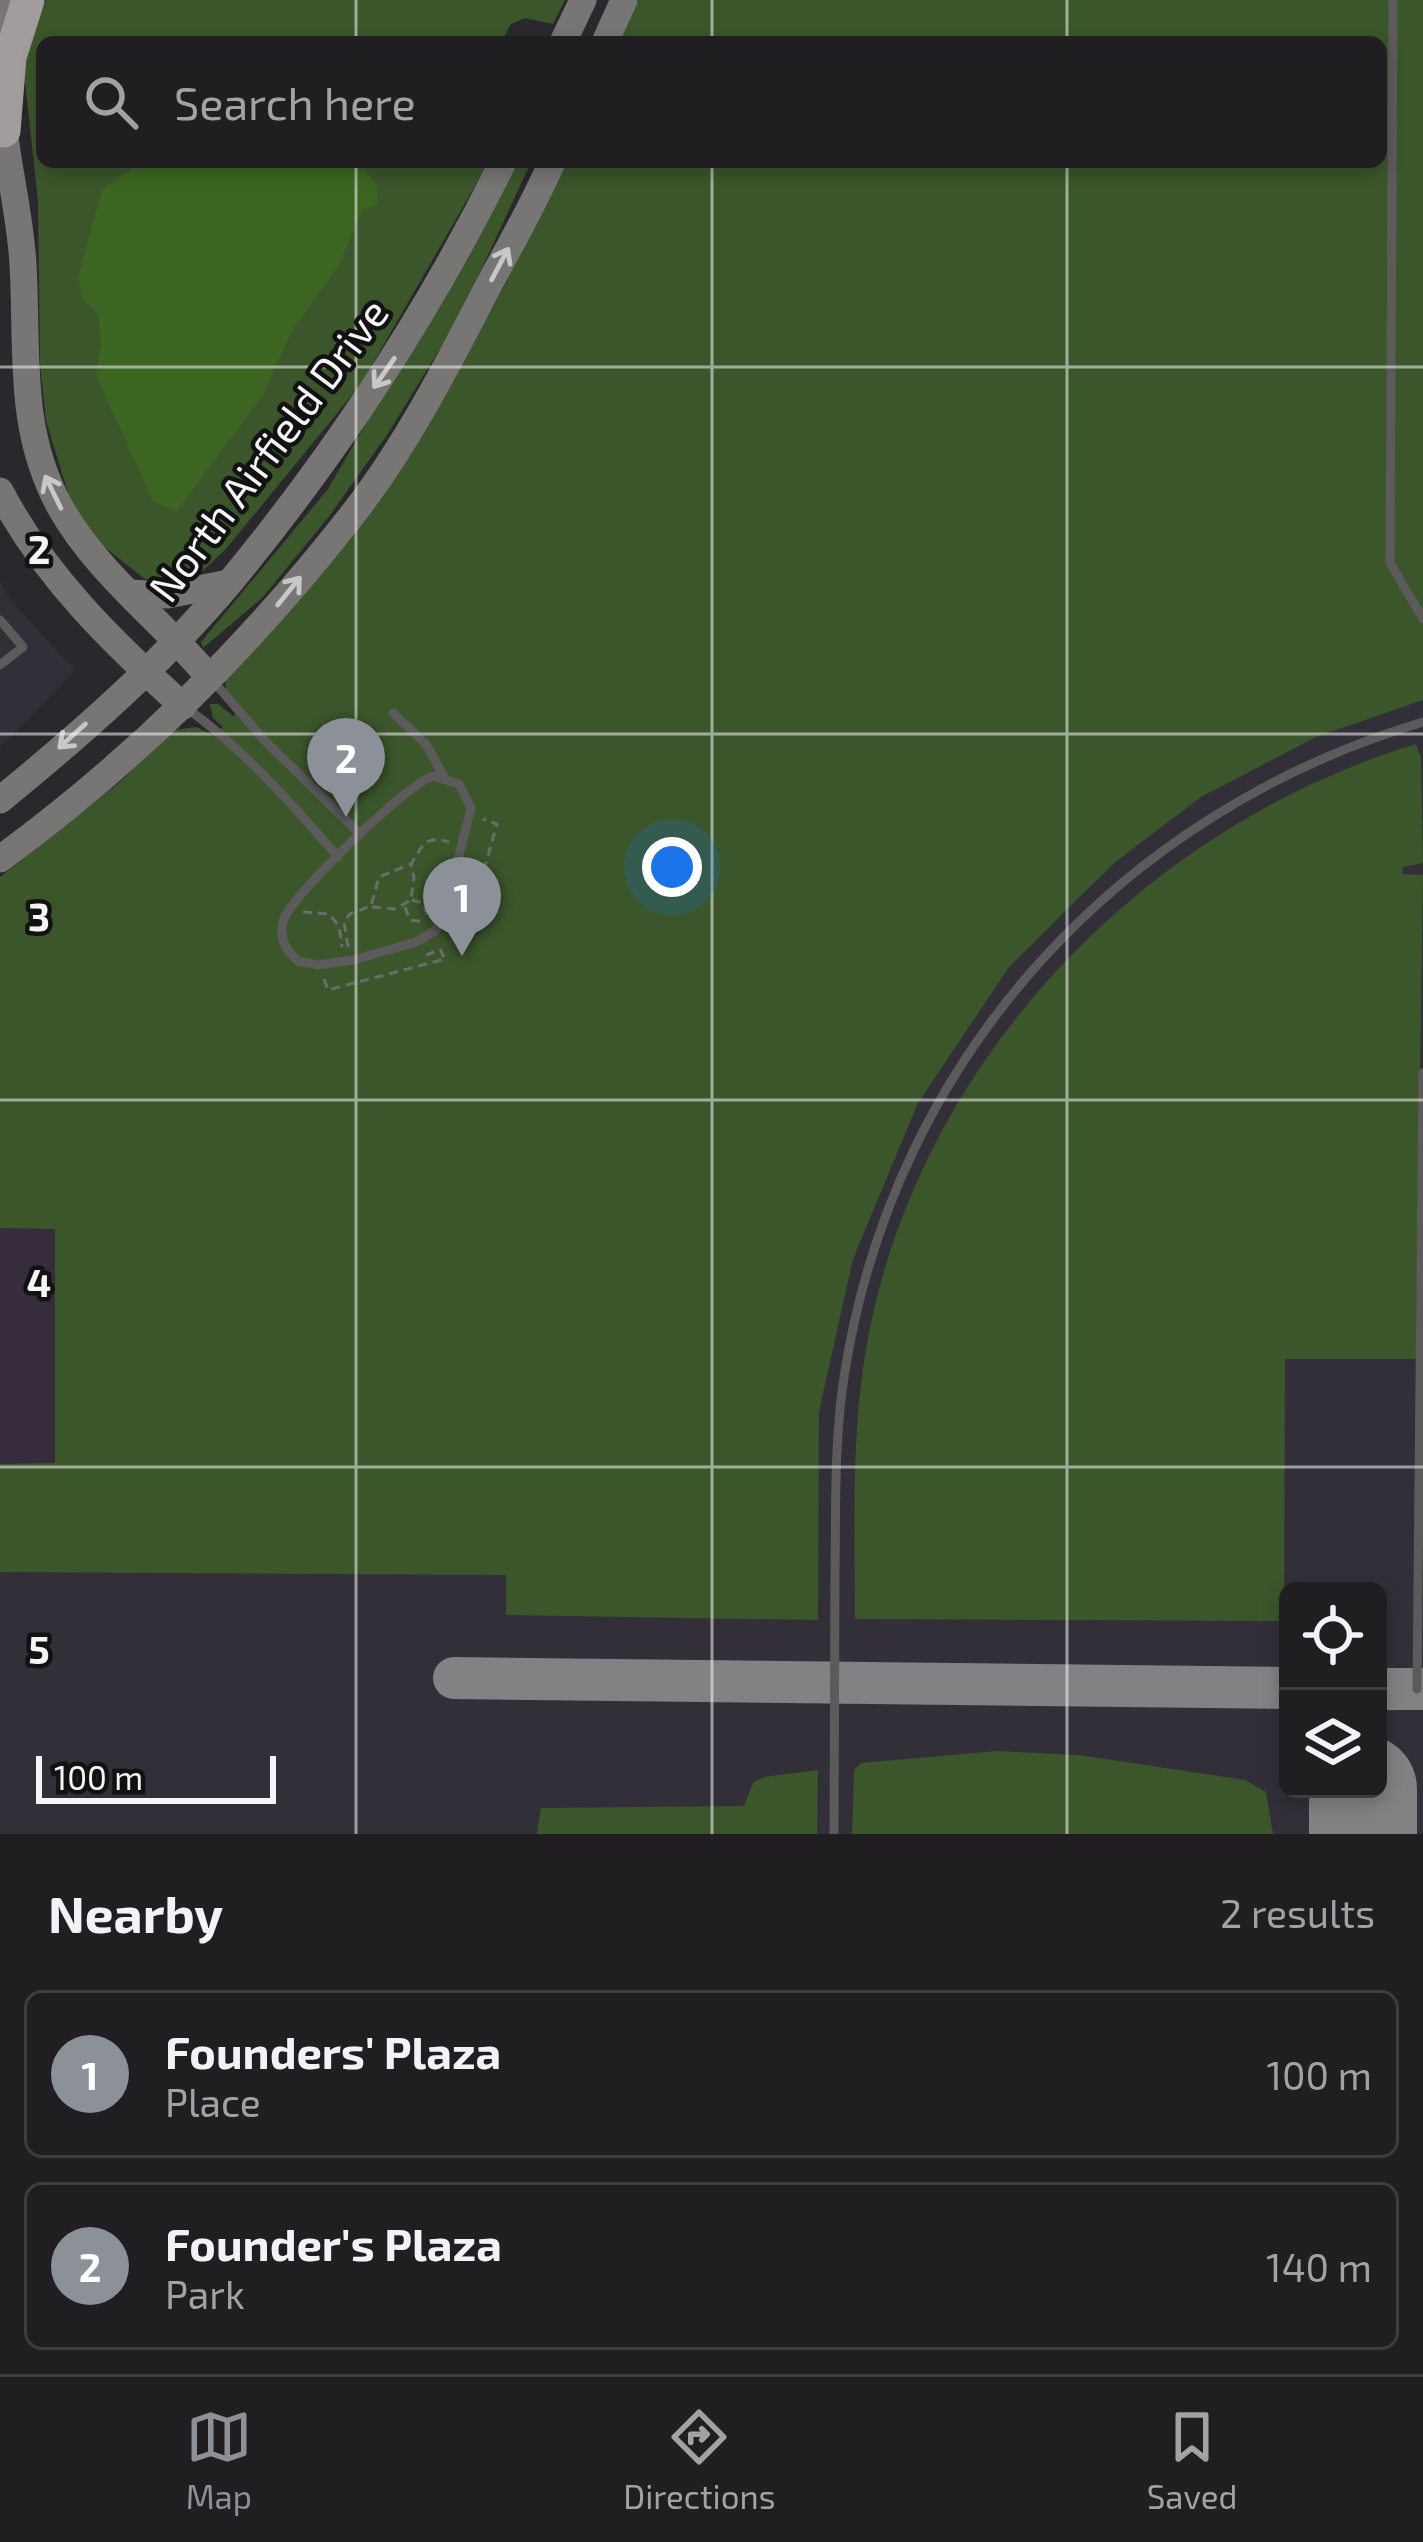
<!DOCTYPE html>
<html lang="en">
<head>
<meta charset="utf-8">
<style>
	:root { --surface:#201e21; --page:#2d2b2e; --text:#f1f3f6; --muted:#a2a2a5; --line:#3d3c3f; --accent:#8c9099 }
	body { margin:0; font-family:"Exo 2",sans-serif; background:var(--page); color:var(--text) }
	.controls { position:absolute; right:36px; bottom:36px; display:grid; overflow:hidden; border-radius:18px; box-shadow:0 6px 18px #0003 }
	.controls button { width:108px; height:108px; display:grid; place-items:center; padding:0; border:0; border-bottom:3px solid var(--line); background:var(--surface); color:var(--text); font:60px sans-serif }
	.scale { position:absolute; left:36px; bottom:30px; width:240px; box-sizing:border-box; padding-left:12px; border:6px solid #f5f4f6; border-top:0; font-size:33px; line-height:42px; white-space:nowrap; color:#f5f4f6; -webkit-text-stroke:9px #121213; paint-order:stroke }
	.you { position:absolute; left:672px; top:867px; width:42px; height:42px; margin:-30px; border:9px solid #fff; border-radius:50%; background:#1a73e8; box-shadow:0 0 0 18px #1a73e833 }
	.badge { display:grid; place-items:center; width:78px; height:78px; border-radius:50%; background:var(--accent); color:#fff; font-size:39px; font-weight:700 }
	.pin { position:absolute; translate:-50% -99px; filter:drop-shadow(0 3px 6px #0008) }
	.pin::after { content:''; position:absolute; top:63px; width:42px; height:36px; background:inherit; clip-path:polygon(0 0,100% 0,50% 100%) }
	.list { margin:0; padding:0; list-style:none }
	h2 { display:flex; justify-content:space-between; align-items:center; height:156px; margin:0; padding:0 48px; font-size:51px }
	h2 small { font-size:39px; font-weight:400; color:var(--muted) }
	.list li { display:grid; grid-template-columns:78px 1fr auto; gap:36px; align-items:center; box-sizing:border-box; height:168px; margin:0 24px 24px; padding:0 24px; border:3px solid var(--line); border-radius:18px }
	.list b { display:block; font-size:45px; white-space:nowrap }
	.list p { margin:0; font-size:39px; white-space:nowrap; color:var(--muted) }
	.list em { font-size:39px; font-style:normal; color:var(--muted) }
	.icon { flex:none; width:66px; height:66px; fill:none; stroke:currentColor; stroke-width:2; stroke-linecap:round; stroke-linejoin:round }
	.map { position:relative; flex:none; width:1423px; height:1834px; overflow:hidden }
	.search { position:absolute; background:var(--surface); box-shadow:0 6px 18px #0003; left:36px; right:36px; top:36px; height:132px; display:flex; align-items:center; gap:30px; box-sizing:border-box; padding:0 42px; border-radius:18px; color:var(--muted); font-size:45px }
	.sheet { height:540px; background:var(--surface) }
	nav { display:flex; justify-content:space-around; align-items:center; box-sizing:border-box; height:168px; border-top:3px solid var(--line); background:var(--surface); font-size:33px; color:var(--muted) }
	nav a { display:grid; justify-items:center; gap:6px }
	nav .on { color:var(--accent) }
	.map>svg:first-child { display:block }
</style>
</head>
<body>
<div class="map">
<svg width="1423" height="1834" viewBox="0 0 1423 1834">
	<rect width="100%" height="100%" fill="#2a282c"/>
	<g fill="#332f38" fill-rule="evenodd">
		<path d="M1423 0V1834H0V919L1381 162V42ZM1288 1591H1378V1789H1288Z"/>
		<path d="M0 581 10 600 75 670 0 748Z"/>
	</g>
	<path fill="#362c3c" d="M0 1228 55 1229V1464H0Z"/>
	<g fill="#3b562b">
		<path d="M46 0H565L553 24 525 18 511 24 501 42H42V162H489L361 384 226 549 197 576 184 582 145 579 98 542 70 499 46 421 40 364 38 201 24 72 27 42Z"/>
		<path d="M638 0H1423V700L1316 737 1201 797 1114 863 1009 967 918 1103 853 1259 819 1412 818 1620 506 1615V1575L0 1572V1464L55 1463V1229L0 1228V877L115 786 175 730 196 727 215 736 223 727 213 718 210 704H218L233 716 242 709 226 690 225 676 447 392 506 283 563 162H1381V42H619Z"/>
		<path d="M517 162H531L459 318 387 435 330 515 263 597 203 648 201 642 328 489Z"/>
		<path d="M1416 744 1421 758 1423 863 1403 867 1402 874 1423 875 1416 1355 1423 1359H1285L1284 1621 855 1619C855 1530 851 1443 865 1355 912 1067 1140 828 1416 744Z"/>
		<path d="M997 1751 1079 1755 1245 1780 1266 1792 1273 1834H852L854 1770 861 1763Z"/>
		<path d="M818 1770 817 1834H537L541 1808 744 1806 753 1783 764 1777Z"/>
	</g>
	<path fill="#3c6521" d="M142 162H357L378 186 377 204 362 210 339 265 292 331 263 395 177 511 153 501 96 376 101 342 98 314 82 298 78 278 102 189Z"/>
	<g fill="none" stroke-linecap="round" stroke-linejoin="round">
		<g stroke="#828184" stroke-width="42">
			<path d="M454 1678 1288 1688"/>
			<path d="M1378 1689H1423"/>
		</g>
		<path stroke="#828184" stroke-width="108" d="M1363 1834V1789"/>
		<g stroke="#6d6b6e" stroke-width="3" stroke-dasharray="9 6" stroke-linecap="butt">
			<path d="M412 900 423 903 428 918"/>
			<path d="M372 907 395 909 411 900 414 877 411 864"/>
			<path d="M405 907 410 920 426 922"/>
			<path d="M303 912 329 914 339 926 342 947"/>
			<path d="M449 934 464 941 497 824 483 819"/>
			<path d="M456 935 459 921"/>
			<path d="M348 947 344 922 350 914 371 906 379 877 411 864C423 846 423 835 449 842"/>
			<path d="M426 955 439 950"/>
			<path d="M324 979 328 990 445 959 438 945"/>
		</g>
		<g stroke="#5c5a5a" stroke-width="9">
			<path d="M1393 0 1390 563 1423 619"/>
			<path d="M0 620 23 647 0 665"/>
			<path d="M214 682 265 741 360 834"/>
			<path d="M188 709C244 750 293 805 338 857"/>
			<path d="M393 713 426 744 444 777"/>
			<path d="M433 776 459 784 471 808 445 910 435 931 416 942 353 960 318 965 298 961C285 950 278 936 284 919 293 894 408 783 433 776Z"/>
			<path d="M1417 1689 1423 1073"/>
			<path d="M834 1834C835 1746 835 1658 835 1570 836 1504 834 1437 845 1371 895 1057 1121 812 1423 722"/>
		</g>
		<g stroke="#787575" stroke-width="27">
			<path d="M563 42 583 0"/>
			<path d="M605 42 624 0"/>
			<path d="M1 65 3 0"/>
			<path d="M2 110C6 162 20 212 23 264 28 348 17 427 59 505 95 571 161 620 209 677"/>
			<path d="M0 491C44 576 113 643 183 706"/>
			<path d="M130 593 167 595 229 583"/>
			<path d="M0 800C81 734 164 661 231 581 339 450 428 314 503 162"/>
			<path d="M0 859C134 761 254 642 356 510 409 441 450 360 490 283 511 243 534 204 552 162"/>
		</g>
		<path stroke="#a29d9c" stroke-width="33" d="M4 131 10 57 28 0"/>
	</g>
	<defs><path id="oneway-shaft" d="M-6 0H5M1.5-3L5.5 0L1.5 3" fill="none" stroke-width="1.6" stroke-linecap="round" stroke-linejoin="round" transform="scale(3)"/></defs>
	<g stroke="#c9c8c9">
		<use href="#oneway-shaft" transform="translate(500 264) rotate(-62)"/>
		<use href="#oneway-shaft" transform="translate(384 373) rotate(125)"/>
		<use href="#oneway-shaft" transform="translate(53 492) rotate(-116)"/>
		<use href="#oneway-shaft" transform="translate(289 591) rotate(-51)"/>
		<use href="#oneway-shaft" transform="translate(72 736) rotate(138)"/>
	</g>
	<path fill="none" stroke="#f5f4f6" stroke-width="3" stroke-opacity="0.55" d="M356 0V42M712 0V42M1067 0V42M356 162V1834M712 162V1834M1067 162V1834M0 367H1423M0 734H1423M0 1100H1423M0 1467H1423"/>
	<g text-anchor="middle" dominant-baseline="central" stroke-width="9" stroke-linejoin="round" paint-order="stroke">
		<g font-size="42" fill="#f5f4f6" stroke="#121213">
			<text transform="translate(267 449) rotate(-53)">North Airfield Drive</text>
		</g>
	</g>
	<g font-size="39" text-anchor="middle" font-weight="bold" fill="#f5f4f6" stroke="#121213" stroke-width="9" stroke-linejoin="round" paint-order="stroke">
		<text x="39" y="564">2</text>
		<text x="39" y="931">3</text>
		<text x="39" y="1297">4</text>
		<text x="39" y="1664">5</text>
	</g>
</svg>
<div class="controls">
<button><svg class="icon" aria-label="locate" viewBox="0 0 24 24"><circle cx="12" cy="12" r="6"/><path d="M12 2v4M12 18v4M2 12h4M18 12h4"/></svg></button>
<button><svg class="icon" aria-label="layers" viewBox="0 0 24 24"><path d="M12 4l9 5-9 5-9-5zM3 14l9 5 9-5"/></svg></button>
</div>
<div class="scale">100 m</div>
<div class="you"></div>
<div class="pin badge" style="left:462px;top:956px">1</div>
<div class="pin badge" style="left:346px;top:817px">2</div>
<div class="search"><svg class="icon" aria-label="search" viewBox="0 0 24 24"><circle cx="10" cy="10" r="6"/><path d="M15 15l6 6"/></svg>Search here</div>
</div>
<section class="sheet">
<h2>Nearby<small>2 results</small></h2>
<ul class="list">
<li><span class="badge">1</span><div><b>Founders' Plaza</b><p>Place</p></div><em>100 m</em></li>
<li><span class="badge">2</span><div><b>Founder's Plaza</b><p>Park</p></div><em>140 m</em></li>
</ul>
</section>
<nav>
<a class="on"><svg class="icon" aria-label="map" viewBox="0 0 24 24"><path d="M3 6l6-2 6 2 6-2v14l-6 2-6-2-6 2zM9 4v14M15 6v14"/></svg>Map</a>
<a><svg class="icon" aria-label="directions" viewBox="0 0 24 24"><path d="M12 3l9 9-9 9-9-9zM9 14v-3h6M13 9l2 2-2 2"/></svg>Directions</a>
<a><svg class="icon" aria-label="saved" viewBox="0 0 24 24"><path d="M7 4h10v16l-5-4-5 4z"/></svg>Saved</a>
</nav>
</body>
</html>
